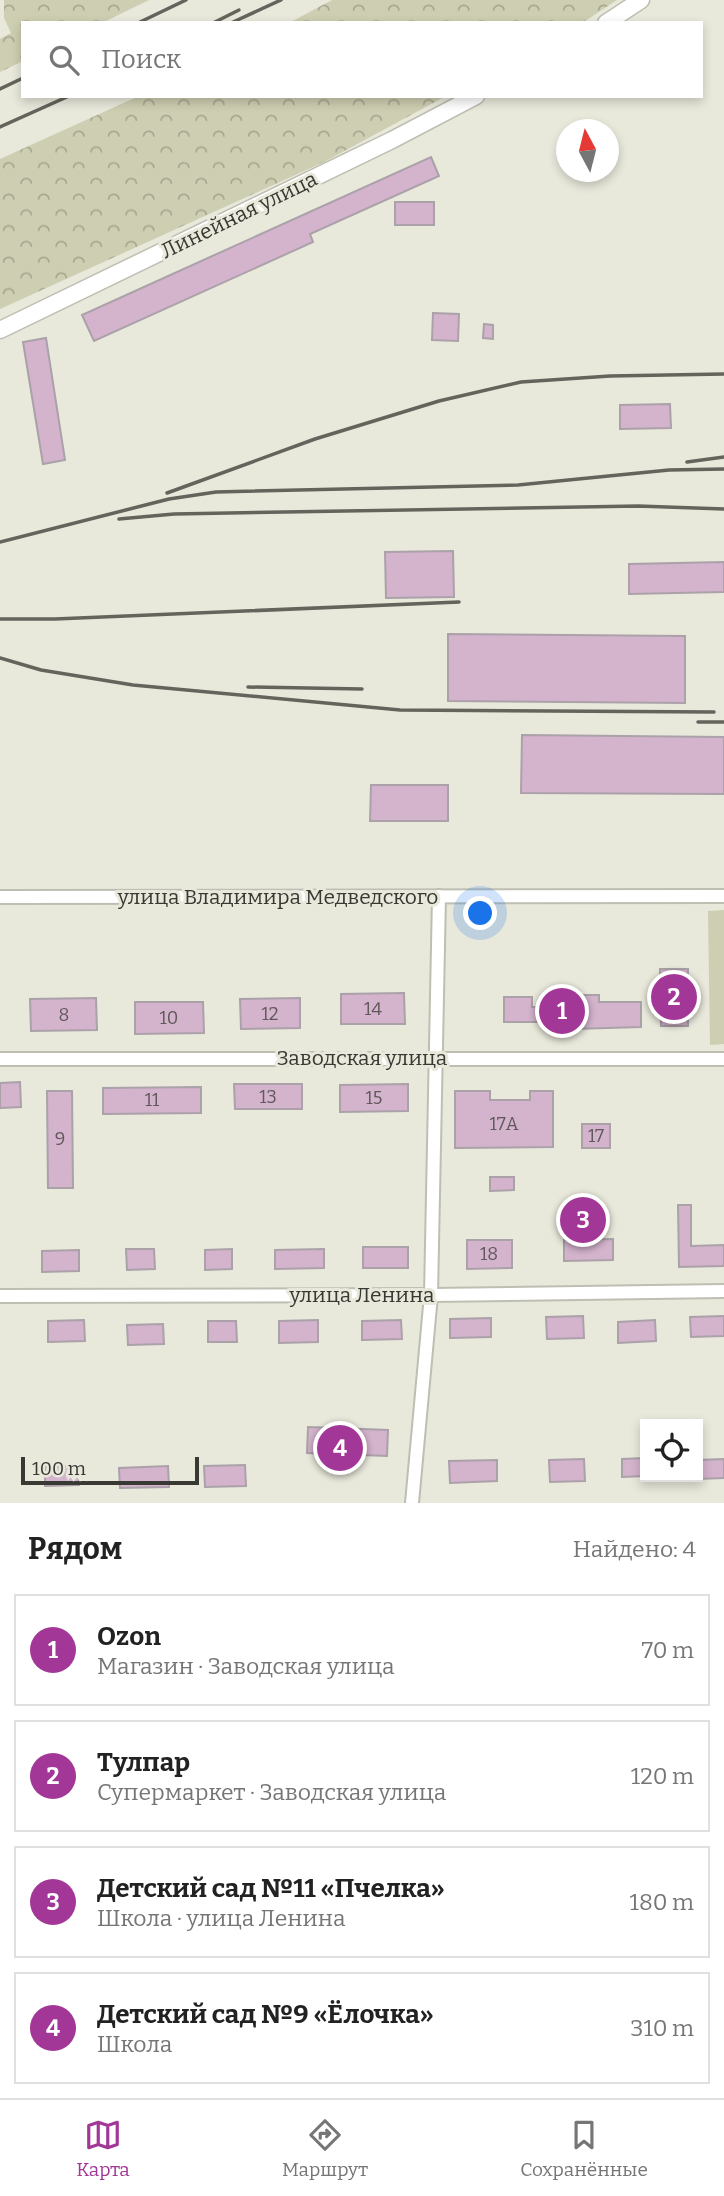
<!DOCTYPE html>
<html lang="ru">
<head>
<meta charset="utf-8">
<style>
	:root { --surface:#fff; --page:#f2f2f2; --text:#222; --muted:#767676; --line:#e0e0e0; --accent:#a33797 }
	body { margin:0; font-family:Bitter,serif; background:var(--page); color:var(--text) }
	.controls { position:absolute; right:21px; bottom:21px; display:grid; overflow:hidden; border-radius:0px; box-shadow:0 4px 10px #0003 }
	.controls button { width:63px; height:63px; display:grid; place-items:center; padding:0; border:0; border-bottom:2px solid var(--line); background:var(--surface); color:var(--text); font:35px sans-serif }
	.compass { position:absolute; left:556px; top:119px; width:63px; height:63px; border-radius:50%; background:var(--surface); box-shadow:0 4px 10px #0003; rotate:353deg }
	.scale { position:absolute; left:21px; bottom:18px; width:178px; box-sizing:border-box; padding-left:7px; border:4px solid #393934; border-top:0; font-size:19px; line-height:24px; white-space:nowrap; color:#393934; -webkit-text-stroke:5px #e8e8db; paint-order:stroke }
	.you { position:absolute; left:481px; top:914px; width:24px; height:24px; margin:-18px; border:5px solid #fff; border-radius:50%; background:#1a73e8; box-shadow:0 0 0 10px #1a73e833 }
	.badge { display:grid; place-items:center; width:46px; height:46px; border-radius:50%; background:var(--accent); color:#fff; font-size:23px; font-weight:700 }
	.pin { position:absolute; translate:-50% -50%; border:4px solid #fff; box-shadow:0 2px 7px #0006 }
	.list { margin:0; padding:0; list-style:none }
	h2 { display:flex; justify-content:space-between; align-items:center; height:91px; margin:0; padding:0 28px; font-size:30px }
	h2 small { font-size:23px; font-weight:400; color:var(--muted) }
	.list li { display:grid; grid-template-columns:46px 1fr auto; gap:21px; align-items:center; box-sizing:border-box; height:112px; margin:0 14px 14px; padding:0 14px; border:2px solid var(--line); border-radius:0px }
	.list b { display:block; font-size:26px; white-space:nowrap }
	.list p { margin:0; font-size:23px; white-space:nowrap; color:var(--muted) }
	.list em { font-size:23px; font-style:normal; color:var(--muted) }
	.icon { flex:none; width:38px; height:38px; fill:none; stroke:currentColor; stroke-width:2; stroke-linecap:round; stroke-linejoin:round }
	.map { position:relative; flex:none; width:724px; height:1503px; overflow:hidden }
	.search { position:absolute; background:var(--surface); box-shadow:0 4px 10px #0003; left:21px; right:21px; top:21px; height:77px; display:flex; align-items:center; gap:18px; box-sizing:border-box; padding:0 24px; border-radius:0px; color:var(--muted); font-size:26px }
	.sheet { height:595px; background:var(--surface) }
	nav { display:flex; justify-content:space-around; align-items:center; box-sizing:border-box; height:98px; border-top:2px solid var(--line); background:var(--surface); font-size:19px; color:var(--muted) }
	nav a { display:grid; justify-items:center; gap:4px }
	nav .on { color:var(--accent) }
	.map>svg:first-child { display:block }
</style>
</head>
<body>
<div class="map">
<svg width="724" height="1503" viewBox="0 0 724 1503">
	<defs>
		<pattern id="forest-crowns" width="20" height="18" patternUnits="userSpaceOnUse" patternTransform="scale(1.75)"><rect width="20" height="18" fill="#ceceb2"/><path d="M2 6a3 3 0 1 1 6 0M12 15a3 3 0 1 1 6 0" fill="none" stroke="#a8a892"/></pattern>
	</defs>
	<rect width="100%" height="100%" fill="#e8e8db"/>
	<g fill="url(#forest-crowns)">
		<path d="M4 0H149L102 23H23V61L0 72V39L11 33 4 18Z"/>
		<path d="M332 0H617L582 23H289Z"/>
		<path d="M139 96H446L326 161 0 309V159Z"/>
	</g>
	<path fill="#ceceb2" d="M724 910V1044L710 1045 708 911Z"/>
	<g fill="#d4b3cd" stroke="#aba1a9" stroke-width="2">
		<path d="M431 157 439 176 310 234 313 242 94 341 82 315Z"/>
		<rect x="395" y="202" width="39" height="23"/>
		<path d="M433 313 459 314 458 341 432 340Z"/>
		<path d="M484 324 493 325V339L483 338Z"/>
		<path d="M46 338 65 460 43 464 23 342Z"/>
		<path d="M670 404 671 428 620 429V405Z"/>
		<path d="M453 551 454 597 386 598 385 552Z"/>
		<path d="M724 562V592L629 594V564Z"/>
		<path d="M448 634 685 636V703L448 701Z"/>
		<path d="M522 735 724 737V794L521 793Z"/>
		<path d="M371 785H448V821H370Z"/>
		<path d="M660 969H688V1026H661Z"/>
		<path d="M404 993 405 1024H341V994Z"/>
		<path d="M573 995H599V1002H641V1027L573 1029 545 1028V1022H504V997H532V1007H573Z"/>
		<path d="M96 998 97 1030 31 1031 30 999Z"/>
		<path d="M300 998V1028L241 1029 240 999Z"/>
		<path d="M135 1002H203L204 1033 135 1034Z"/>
		<path d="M20 1082 21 1107 0 1108V1083Z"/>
		<path d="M234 1084H302V1109H235Z"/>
		<path d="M408 1084V1111L340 1112V1085Z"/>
		<path d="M201 1087V1113L103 1114V1088Z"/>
		<path d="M47 1091H72L73 1188H48Z"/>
		<path d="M455 1091H490V1100H530V1091H553V1147L455 1148Z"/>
		<rect x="582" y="1124" width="28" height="24"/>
		<path d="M490 1177H514V1190L490 1191Z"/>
		<path d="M678 1205H691V1246L724 1245V1266L679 1267Z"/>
		<path d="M613 1239V1260L564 1261V1240Z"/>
		<path d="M467 1240H512V1268L467 1269Z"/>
		<rect x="363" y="1247" width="45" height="21"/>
		<path d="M126 1249H154L155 1269 127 1270Z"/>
		<path d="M232 1249V1269L205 1270V1250Z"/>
		<path d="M324 1249V1268L275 1269V1250Z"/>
		<path d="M79 1250V1271L42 1272V1251Z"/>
		<path d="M583 1316 584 1338 547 1339 546 1317Z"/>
		<path d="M724 1316V1336L691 1337 690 1317Z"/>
		<path d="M491 1318V1337L450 1338V1319Z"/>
		<path d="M84 1320 85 1341 48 1342V1321Z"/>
		<path d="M318 1320V1342L279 1343V1321Z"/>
		<path d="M401 1320 402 1339 362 1340V1321Z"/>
		<path d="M655 1320 656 1341 618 1343V1322Z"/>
		<path d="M208 1321H236L237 1342H208Z"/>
		<path d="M163 1324 164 1344 128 1345 127 1325Z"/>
		<path d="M308 1427 388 1430 387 1456 307 1453Z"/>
		<path d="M645 1458V1476L622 1477V1459Z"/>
		<path d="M584 1459 585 1481 550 1482 549 1460Z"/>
		<path d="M724 1459V1478L698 1479V1460Z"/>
		<path d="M497 1460V1481L450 1483 449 1461Z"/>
		<path d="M245 1465 246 1486 205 1487 204 1466Z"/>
		<path d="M78 1466 79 1485 45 1486V1467Z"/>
		<path d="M168 1466 169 1487 120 1488 119 1468Z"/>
	</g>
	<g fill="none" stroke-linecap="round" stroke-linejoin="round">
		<defs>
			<g id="minor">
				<path d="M0 897 724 896"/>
				<path d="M0 1059H724"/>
				<path d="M0 1296 431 1295 724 1291"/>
				<path d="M412 1503 431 1295 439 896"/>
			</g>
			<g id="tertiary">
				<path d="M606 23 641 0"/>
				<path d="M0 330 392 140 476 96"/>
			</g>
		</defs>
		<use href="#minor" stroke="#bebfb2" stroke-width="16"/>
		<use href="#tertiary" stroke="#bebfb2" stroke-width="19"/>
		<use href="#minor" stroke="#fff" stroke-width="12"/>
		<use href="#tertiary" stroke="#fff" stroke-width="16"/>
		<g stroke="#64645d" stroke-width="3.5">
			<path d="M138 23 186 0"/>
			<path d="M213 23 239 10"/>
			<path d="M231 23 281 0"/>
			<path d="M0 89 23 78"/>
			<path d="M0 127 69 96"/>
			<path d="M687 462 724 457"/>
			<path d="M167 493 315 439 439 401 521 382 610 376 724 374"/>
			<path d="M119 519 174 514 638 506 724 509"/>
			<path d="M0 542 169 499 216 492 518 485 669 470 724 469"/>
			<path d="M0 619H55L459 602"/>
			<path d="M0 658 41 670 133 685 400 710 714 712"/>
			<path d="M248 687 362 689"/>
			<path d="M698 722H724"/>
		</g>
	</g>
	<g text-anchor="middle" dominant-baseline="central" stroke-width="6" stroke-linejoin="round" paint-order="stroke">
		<g font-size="18" fill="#60585a">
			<text x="373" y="1009">14</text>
			<text x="270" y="1014">12</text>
			<text x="64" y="1015">8</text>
			<text x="169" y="1018">10</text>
			<text x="268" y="1097">13</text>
			<text x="374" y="1098">15</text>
			<text x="152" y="1100">11</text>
			<text x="504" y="1124">17А</text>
			<text x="596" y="1136">17</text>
			<text x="60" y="1139">9</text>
			<text x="489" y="1254">18</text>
		</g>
		<g font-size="21" fill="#393934" stroke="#e8e8db">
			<text transform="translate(239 215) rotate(-26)">Линейная улица</text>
			<text x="278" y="897">улица Владимира Медведского</text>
			<text x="362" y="1058">Заводская улица</text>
			<text x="362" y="1295">улица Ленина</text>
		</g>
	</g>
</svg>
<div class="controls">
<button><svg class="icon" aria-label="locate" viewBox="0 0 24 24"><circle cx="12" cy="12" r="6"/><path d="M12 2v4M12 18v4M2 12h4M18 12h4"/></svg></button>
</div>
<svg class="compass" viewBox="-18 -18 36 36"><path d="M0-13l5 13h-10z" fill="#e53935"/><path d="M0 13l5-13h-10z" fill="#767676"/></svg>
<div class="scale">100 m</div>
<div class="you"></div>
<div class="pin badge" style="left:562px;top:1011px">1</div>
<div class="pin badge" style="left:674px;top:997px">2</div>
<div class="pin badge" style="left:583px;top:1220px">3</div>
<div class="pin badge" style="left:340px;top:1448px">4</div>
<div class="search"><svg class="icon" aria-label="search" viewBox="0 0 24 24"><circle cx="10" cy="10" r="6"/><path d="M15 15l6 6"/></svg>Поиск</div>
</div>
<section class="sheet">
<h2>Рядом<small>Найдено: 4</small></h2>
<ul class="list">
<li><span class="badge">1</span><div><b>Ozon</b><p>Магазин · Заводская улица</p></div><em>70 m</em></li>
<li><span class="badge">2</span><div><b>Тулпар</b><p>Супермаркет · Заводская улица</p></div><em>120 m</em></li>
<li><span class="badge">3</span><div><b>Детский сад №11 «Пчелка»</b><p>Школа · улица Ленина</p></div><em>180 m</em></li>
<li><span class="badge">4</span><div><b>Детский сад №9 «Ёлочка»</b><p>Школа</p></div><em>310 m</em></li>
</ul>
</section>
<nav>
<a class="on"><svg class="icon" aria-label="map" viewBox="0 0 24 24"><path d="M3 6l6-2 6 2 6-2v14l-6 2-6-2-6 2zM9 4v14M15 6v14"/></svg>Карта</a>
<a><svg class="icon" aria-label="directions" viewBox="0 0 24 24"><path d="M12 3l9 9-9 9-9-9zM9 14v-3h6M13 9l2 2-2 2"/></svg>Маршрут</a>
<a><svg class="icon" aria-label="saved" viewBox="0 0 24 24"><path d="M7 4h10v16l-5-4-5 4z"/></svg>Сохранённые</a>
</nav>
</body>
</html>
